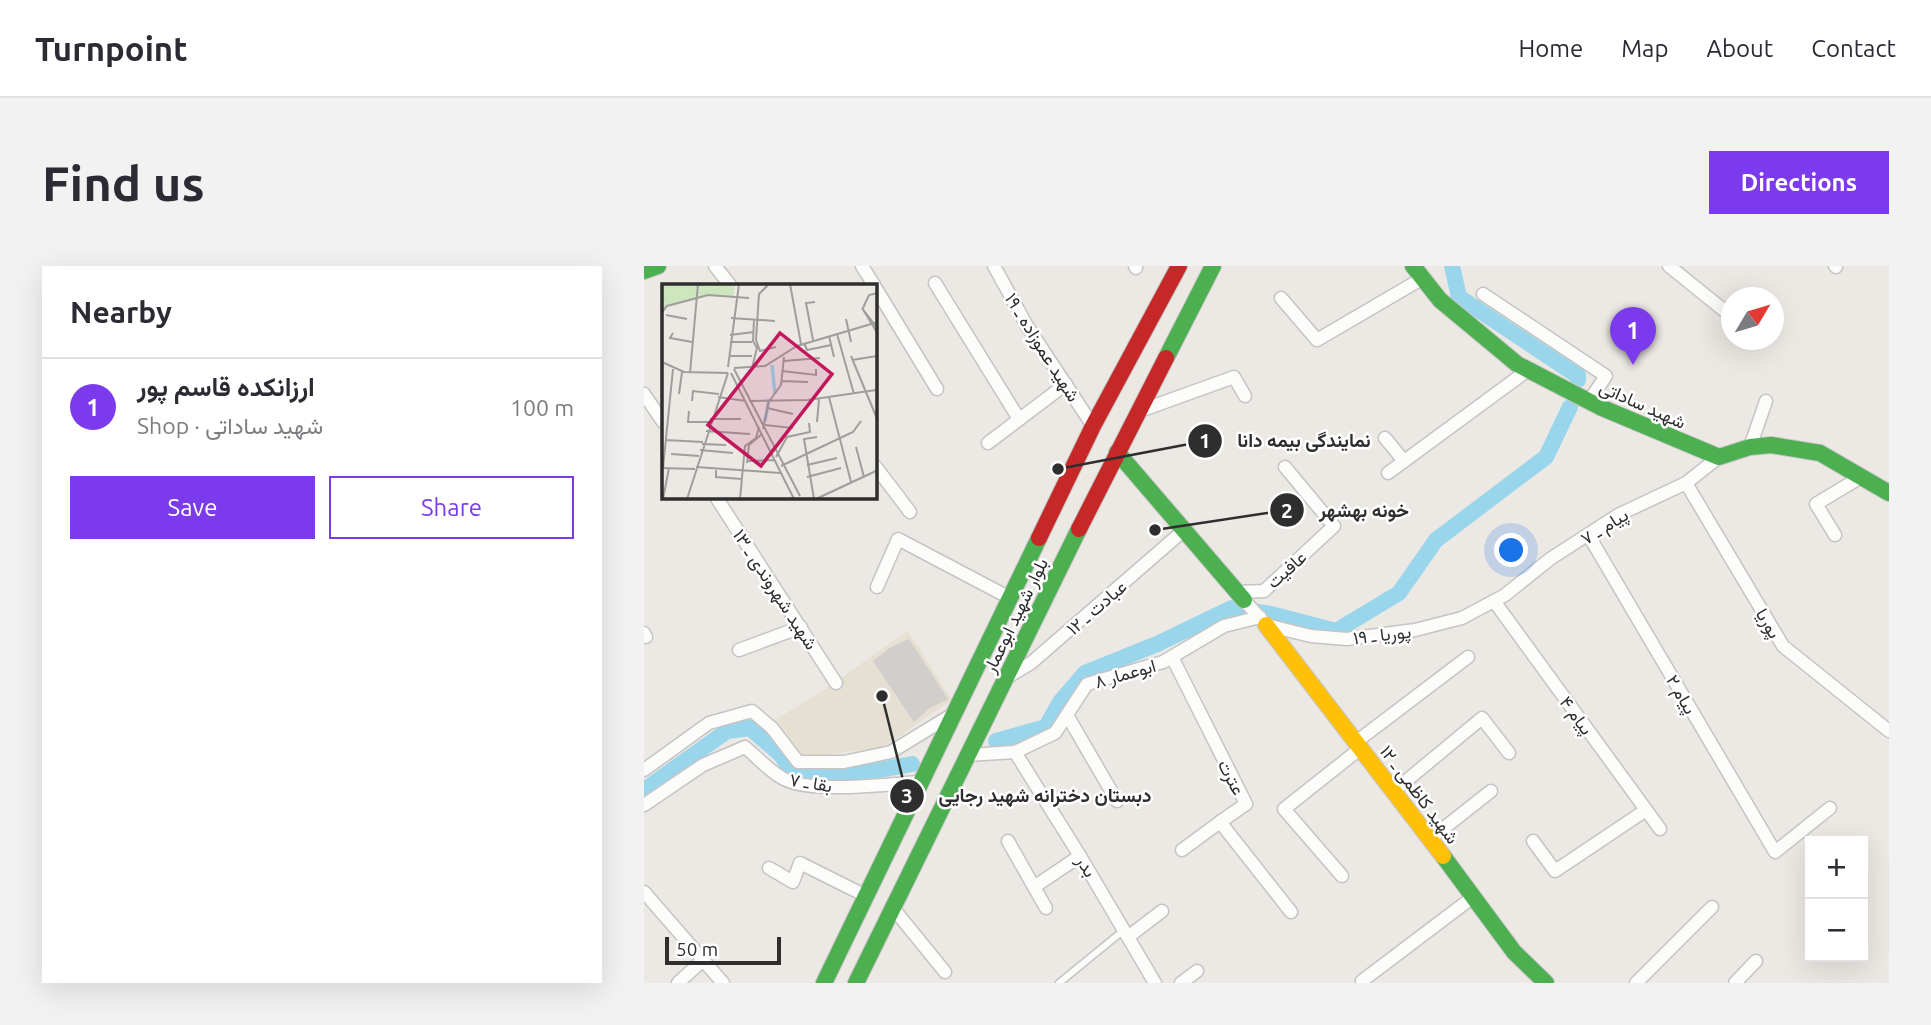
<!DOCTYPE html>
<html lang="en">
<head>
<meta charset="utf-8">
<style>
	:root { --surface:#fff; --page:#f2f2f3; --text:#2b2b33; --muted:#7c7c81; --line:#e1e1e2; --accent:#7c3aed }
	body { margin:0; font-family:Ubuntu,Vazirmatn,sans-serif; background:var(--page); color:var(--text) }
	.controls { position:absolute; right:21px; bottom:21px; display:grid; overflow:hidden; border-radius:0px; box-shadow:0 7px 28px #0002 }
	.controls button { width:63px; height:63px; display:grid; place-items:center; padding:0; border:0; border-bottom:2px solid var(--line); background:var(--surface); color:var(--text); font:35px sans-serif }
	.compass { position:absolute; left:1077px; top:21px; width:63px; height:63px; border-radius:50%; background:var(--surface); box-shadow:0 7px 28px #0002; rotate:52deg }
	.scale { position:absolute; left:21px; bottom:18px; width:116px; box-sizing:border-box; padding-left:7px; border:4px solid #2e2e2e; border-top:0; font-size:19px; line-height:24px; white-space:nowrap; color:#2e2e2e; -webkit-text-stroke:5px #fff; paint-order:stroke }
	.you { position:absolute; left:868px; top:285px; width:24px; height:24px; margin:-18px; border:5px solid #fff; border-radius:50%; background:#1a73e8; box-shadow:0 0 0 10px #1a73e833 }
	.badge { display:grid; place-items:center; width:46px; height:46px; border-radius:50%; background:var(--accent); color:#fff; font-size:23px; font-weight:700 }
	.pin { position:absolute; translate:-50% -58px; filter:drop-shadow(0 2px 4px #0008) }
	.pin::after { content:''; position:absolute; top:37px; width:24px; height:21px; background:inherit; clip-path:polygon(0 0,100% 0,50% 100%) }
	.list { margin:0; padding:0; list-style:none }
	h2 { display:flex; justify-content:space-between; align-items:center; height:91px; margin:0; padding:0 28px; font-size:30px }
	h2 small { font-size:23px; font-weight:400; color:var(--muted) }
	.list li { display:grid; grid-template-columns:46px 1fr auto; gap:21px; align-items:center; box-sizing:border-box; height:98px; padding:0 28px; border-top:2px solid var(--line) }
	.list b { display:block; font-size:26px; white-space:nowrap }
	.list p { margin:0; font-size:23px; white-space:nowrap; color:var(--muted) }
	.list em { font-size:23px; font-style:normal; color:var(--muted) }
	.actions { display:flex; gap:14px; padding:21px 28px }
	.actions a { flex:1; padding:16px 0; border:2px solid var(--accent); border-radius:0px; text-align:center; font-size:24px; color:var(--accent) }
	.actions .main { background:var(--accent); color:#fff }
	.map { position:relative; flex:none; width:1245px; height:717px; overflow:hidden; border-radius:0px }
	header { display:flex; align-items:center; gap:42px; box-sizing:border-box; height:98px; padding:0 35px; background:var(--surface); border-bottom:2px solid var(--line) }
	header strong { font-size:33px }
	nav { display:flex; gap:38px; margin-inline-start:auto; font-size:24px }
	.intro { display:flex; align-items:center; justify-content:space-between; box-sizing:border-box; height:168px; padding:0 42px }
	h1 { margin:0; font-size:49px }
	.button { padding:18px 32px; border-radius:0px; background:var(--accent); color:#fff; font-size:24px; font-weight:700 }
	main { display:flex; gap:42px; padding:0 42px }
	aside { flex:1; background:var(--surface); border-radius:0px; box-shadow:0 7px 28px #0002 }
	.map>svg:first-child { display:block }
</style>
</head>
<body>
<header>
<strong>Turnpoint</strong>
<nav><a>Home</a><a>Map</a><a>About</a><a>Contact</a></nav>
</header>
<div class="intro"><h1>Find us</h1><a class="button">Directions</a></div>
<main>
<aside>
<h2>Nearby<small></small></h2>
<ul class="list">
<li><span class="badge">1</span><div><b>ارزانکده قاسم پور</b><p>Shop · شهید ساداتی</p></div><em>100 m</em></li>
</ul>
<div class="actions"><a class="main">Save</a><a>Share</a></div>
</aside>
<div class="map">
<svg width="1245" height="717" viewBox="0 0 1245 717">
	<rect width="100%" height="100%" fill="#ece8e4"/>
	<path fill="#e6e0d3" d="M264 365 308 434 238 482 158 491 128 456 175 427Z"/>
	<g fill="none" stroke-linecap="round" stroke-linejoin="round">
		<g stroke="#99d6ec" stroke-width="16">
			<path d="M808 0 815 31 934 110V114"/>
			<path d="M352 475 402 461 416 436 441 407 513 378 588 342 627 348 692 365 755 327 792 274 902 191 926 141"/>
			<path d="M0 524 83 465 106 462 137 489 148 506 164 511 241 503 268 498"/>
		</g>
	</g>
	<path fill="#d1cecb" d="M265 373 304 433 286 442 270 456 229 395 247 381Z"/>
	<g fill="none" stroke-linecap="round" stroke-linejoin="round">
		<defs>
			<path id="lane" d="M415 717 480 664"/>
			<g id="street">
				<path d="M71 0 86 19"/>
				<path d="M218 0 230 19"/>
				<path d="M350 0 383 60 449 160"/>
				<path d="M491 0 492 2"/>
				<path d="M1025 0 1087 50"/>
				<path d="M1191 0 1192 1"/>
				<path d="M291 17 375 153"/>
				<path d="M231 21 293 123"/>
				<path d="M839 28 962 110 945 135"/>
				<path d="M637 32 673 74 779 12"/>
				<path d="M0 128 19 156"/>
				<path d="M493 146 590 111 601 130"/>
				<path d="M741 172 760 195"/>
				<path d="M344 177 422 118"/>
				<path d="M1106 181 1122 135"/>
				<path d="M231 200 266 246"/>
				<path d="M744 207 884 104"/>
				<path d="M1042 217 1139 380 1245 465"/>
				<path d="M72 231 192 417"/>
				<path d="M1191 269 1172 238 1217 211"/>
				<path d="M945 270 1131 586 1186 542"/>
				<path d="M233 321 254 273 366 332"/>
				<path d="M593 326 620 325 690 260 641 201"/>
				<path d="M600 334 622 359 667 370 703 373 771 364 818 352 861 329 906 293 974 249 1042 217 1075 191"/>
				<path d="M850 335 1016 563"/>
				<path d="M0 367 2 371"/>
				<path d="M95 384 157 361"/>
				<path d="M528 391 602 538 576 556 647 646"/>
				<path d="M362 412 387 397 539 265"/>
				<path d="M423 449 473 535"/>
				<path d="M712 476 824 391"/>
				<path d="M371 486 436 590 511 717"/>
				<path d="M324 489 371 486 411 467 443 418 519 396 580 360 616 351"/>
				<path d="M0 504 65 457 108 445 128 462 154 496H200L247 486 309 448"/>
				<path d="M750 525 838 452 865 487"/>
				<path d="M0 539 59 499 101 481C113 491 126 506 140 513 169 528 243 518 277 516"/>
				<path d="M786 573 847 525"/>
				<path d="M364 575 390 621 436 590"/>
				<path d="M889 575 911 605 1002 544"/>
				<path d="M538 584 576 556"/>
				<path d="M125 602 149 616 156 597 222 630"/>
				<path d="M698 610 640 543 717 482"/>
				<path d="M390 621 402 642"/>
				<path d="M0 626 79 717"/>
				<path d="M249 642 301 706"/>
				<path d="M484 671 518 645"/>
				<path d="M718 715 829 631"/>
				<path d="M34 717 59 694"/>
				<path d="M537 717 553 705"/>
				<path d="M992 717 1068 641"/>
				<path d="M1091 717 1112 695"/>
			</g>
			<g id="fast">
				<path d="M769 0 796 34 873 98 956 141 1075 191 1106 181 1127 179 1176 187 1245 227"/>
				<path d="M0 5 14 0"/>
				<path d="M522 92 569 0"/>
				<path d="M473 186 600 334"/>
				<path d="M799 590 870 686 902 717"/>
				<path d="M180 717 395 272"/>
				<path d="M212 717 435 263"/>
			</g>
			<path id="slow" d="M622 359 799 590"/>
			<g id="jam">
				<path d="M435 263 522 92"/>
				<path d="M395 272 449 160 535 0"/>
			</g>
		</defs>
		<use href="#lane" stroke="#c5c4c5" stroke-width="9"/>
		<use href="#street" stroke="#c5c4c5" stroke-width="15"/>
		<use href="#fast" stroke="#c5c4c5" stroke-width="18"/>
		<use href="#slow" stroke="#c5c4c5" stroke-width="18"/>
		<use href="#jam" stroke="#c5c4c5" stroke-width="18"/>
		<use href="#lane" stroke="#fcfcfb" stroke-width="6"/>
		<use href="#street" stroke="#fcfcfb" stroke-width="12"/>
		<use href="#fast" stroke="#4caf50" stroke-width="16"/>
		<use href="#slow" stroke="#ffc107" stroke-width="16"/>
		<use href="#jam" stroke="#c62828" stroke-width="16"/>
	</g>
	<g text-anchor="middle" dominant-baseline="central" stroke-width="5" stroke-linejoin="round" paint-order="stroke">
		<g font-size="18" fill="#2e2e2e" stroke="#fff">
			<text transform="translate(399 81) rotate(58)">شهید عموزاده ـ ۱۹</text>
			<text transform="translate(999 138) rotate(24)">شهید ساداتی</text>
			<text transform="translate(960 260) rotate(-32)">پیام ـ ۷</text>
			<text transform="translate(642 303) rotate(-42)">عافیت</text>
			<text transform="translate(132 323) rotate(57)">شهید شهروندی ـ ۱۳</text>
			<text transform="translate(452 341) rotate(-41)">عبادت ـ ۱۲</text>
			<text transform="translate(371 349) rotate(-64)">بلوار شهید ابوعمار</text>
			<text transform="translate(1125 357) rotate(59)">پوریا</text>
			<text transform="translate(738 368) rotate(-7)">پوریا ـ ۱۹</text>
			<text transform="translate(481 407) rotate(-16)">ابوعمار ۸</text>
			<text transform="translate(1038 428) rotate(60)">پیام ۲</text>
			<text transform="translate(933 449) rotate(54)">پیام ۴</text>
			<text transform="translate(588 511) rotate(63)">عترت</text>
			<text transform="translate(167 516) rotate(9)">بقا ـ ۷</text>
			<text transform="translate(776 528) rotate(53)">شهید کاظمی ـ ۱۲</text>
			<text transform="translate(443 600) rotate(59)">بدر</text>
		</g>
	</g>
	<g transform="translate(18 18)">
		<rect width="215" height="215" fill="#ece8e4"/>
		<path d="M0 0 14 1H73L71 13 47 12 4 23 0 29Z" fill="#cee6be"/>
		<path fill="none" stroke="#99d6ec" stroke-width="3.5" d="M110 81 113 110M103 137 107 115"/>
		<path fill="none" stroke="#a09e9b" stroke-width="2" d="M107 0 97 10 94 56 98 67 114 63M128 0 139 60M201 24 207 11 216 9M0 28 5 22 46 11 87 14M4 31 25 35M69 34 113 37M184 35 189 58M216 45 200 24 216 50M11 49 8 54 30 58M175 50 192 110M68 51 92 48M167 52 172 73M151 56 144 19 153 18M68 58H90M142 59 145 66 169 61M68 72H90M189 72 216 137M190 76 215 72M122 77 158 74M0 78 22 88 66 89M66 83 77 0M72 84 103 82 135 62 216 38M90 84 95 64 91 57 92 36M72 85 138 212M120 87 154 91V85M28 89 36 0M69 89 132 215M119 97 146 98M17 110 20 88M56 113 84 117M167 113 189 198M108 116 119 101 122 73M30 117 31 107 57 110M87 117 146 116 214 106M105 124 131 130M27 127 26 138H47M48 135H79M155 138 157 115M103 141 130 144V140M101 145 107 116M44 147 88 150M3 156 41 158M40 160 64 161M194 163 202 193M38 166 71 169M9 170 37 172M114 173 125 153 148 148 147 139M85 177 113 176M85 179 87 161 100 150M145 181 175 174M119 182 191 148 199 137M34 183 118 189M0 184 33 185M1 184 11 85M54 186V193L80 195M145 193 179 184M1 215 7 184M25 215 66 89M78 215 83 162 94 154 97 143M152 215 142 155 155 153M154 215 216 186"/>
		<path fill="#c2185b" fill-opacity="0.15" stroke="#c2185b" stroke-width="3.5" d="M118 49 170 90 99 182 46 141Z"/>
		<rect width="215" height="215" fill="none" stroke="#2e2e2e" stroke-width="3.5"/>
	</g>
	<path fill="none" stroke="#2e2e2e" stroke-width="2.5" d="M414 203L561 175M511 264L643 244M238 430L263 530"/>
	<g fill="#2e2e2e" stroke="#fff" stroke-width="2.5">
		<circle cx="414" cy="203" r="7"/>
		<circle cx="511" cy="264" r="7"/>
		<circle cx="238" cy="430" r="7"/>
		<circle cx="561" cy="175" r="18"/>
		<circle cx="643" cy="244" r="18"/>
		<circle cx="263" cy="530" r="18"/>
	</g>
	<g font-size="21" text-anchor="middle" font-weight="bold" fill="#fff">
		<text x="561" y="182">1</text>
		<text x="643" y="252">2</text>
		<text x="263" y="537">3</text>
	</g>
	<g font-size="19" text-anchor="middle" font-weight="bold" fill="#2e2e2e" stroke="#fff" stroke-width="5" stroke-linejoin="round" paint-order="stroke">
		<text x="660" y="181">نمایندگی بیمه دانا</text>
		<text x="720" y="251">خونه بهشهر</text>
		<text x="401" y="536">دبستان دخترانه شهید رجایی</text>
	</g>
</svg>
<div class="controls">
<button>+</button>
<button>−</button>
</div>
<svg class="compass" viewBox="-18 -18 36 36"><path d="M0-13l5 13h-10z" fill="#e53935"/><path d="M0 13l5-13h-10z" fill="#7c7c81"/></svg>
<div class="scale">50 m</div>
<div class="you"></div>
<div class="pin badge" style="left:989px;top:99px">1</div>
</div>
</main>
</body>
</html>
